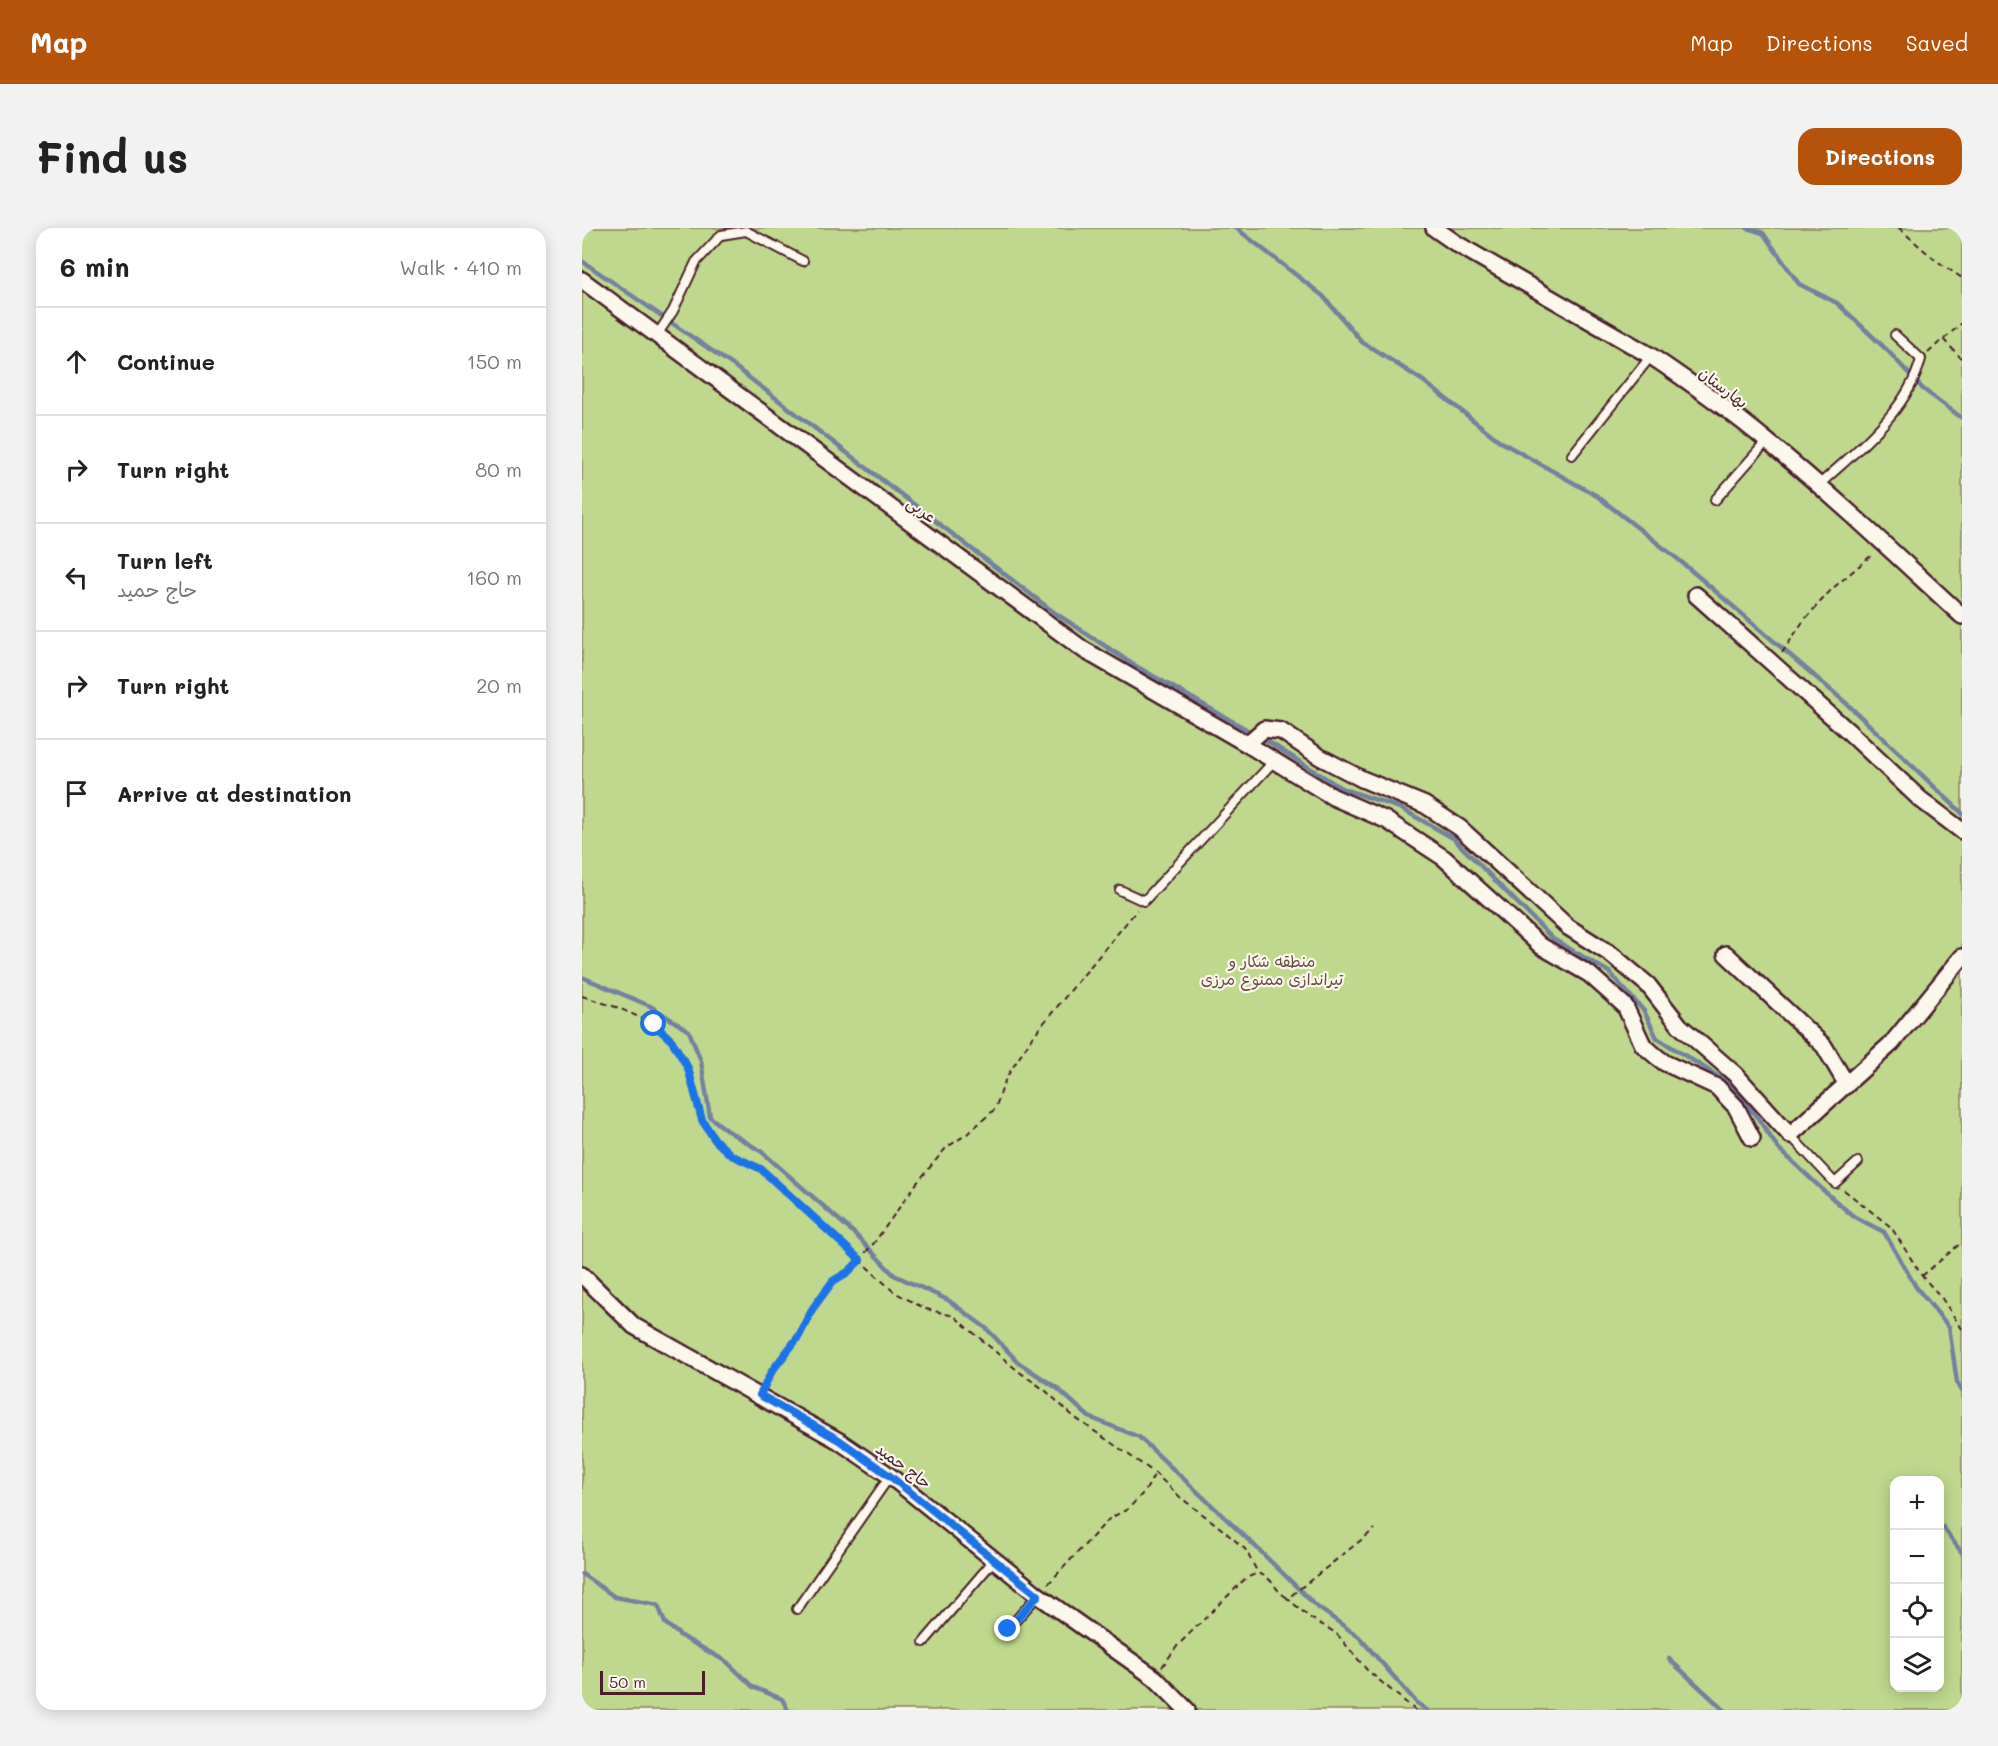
<!DOCTYPE html>
<html lang="en">
<head>
<meta charset="utf-8">
<style>
	:root { --surface:#fff; --page:#f2f2f2; --text:#222; --muted:#767676; --line:#e0e0e0; --accent:#b45309 }
	body { margin:0; font-family:Mali,"Playpen Sans Arabic",sans-serif; background:var(--page); color:var(--text) }
	.controls { position:absolute; right:18px; bottom:18px; display:grid; overflow:hidden; border-radius:12px; box-shadow:0 3px 15px #0003 }
	.controls button { width:54px; height:54px; display:grid; place-items:center; padding:0; border:0; border-bottom:2px solid var(--line); background:var(--surface); color:var(--text); font:30px sans-serif }
	.scale { position:absolute; left:18px; bottom:15px; width:105px; box-sizing:border-box; padding-left:6px; border:3px solid #4a1f2b; border-top:0; font-size:16px; line-height:21px; white-space:nowrap; color:#4a1f2b; -webkit-text-stroke:4px #fbf7ec; paint-order:stroke }
	.stop { position:absolute; width:18px; height:18px; margin:-14px; border:4px solid #1a73e8; border-radius:50%; background:#fff }
	.stop.end { background:#1a73e8; border-color:#fff; box-shadow:0 2px 6px #0008 }
	.list { margin:0; padding:0; list-style:none }
	h2 { display:flex; justify-content:space-between; align-items:center; height:78px; margin:0; padding:0 24px; font-size:26px }
	h2 small { font-size:20px; font-weight:400; color:var(--muted) }
	.list li { display:grid; grid-template-columns:39px 1fr auto; gap:18px; align-items:center; box-sizing:border-box; height:108px; padding:0 24px; border-top:2px solid var(--line) }
	.list b { display:block; font-size:22px; white-space:nowrap }
	.list p { margin:0; font-size:20px; white-space:nowrap; color:var(--muted) }
	.list em { font-size:20px; font-style:normal; color:var(--muted) }
	.icon { flex:none; width:33px; height:33px; fill:none; stroke:currentColor; stroke-width:2; stroke-linecap:round; stroke-linejoin:round }
	.map { position:relative; flex:none; width:1380px; height:1482px; overflow:hidden; border-radius:18px }
	header { display:flex; align-items:center; gap:36px; box-sizing:border-box; height:84px; padding:0 30px; background:var(--accent); color:#fff }
	header strong { font-size:28px }
	nav { display:flex; gap:33px; margin-inline-start:auto; font-size:21px }
	.intro { display:flex; align-items:center; justify-content:space-between; box-sizing:border-box; height:144px; padding:0 36px }
	h1 { margin:0; font-size:42px }
	.button { padding:15px 27px; border-radius:18px; background:var(--accent); color:#fff; font-size:21px; font-weight:700 }
	main { display:flex; gap:36px; padding:0 36px }
	aside { flex:1; background:var(--surface); border-radius:18px; box-shadow:0 3px 15px #0003 }
	.map>svg:first-child { display:block }
</style>
</head>
<body>
<header>
<strong>Map</strong>
<nav><a>Map</a><a>Directions</a><a>Saved</a></nav>
</header>
<div class="intro"><h1>Find us</h1><a class="button">Directions</a></div>
<main>
<aside>
<h2>6 min<small>Walk · 410 m</small></h2>
<ul class="list">
<li><svg class="icon" aria-label="ahead" viewBox="0 0 24 24"><path d="M12 20V5M6 11l6-6 6 6"/></svg><div><b>Continue</b></div><em>150 m</em></li>
<li><svg class="icon" aria-label="right" viewBox="0 0 24 24"><path d="M7 20v-9h11M14 6l5 5-5 5"/></svg><div><b>Turn right</b></div><em>80 m</em></li>
<li><svg class="icon" aria-label="left" viewBox="0 0 24 24"><path d="M17 20v-9H6M10 6l-5 5 5 5"/></svg><div><b>Turn left</b><p>حاج حمید</p></div><em>160 m</em></li>
<li><svg class="icon" aria-label="right" viewBox="0 0 24 24"><path d="M7 20v-9h11M14 6l5 5-5 5"/></svg><div><b>Turn right</b></div><em>20 m</em></li>
<li><svg class="icon" aria-label="arrive" viewBox="0 0 24 24"><path d="M6 21V4h12l-3 4 3 4H6"/></svg><div><b>Arrive at destination</b></div></li>
</ul>
</aside>
<div class="map">
<svg width="1380" height="1482" viewBox="0 0 1380 1482">
	<rect width="100%" height="100%" fill="#fbf7ec"/>
	<filter id="ink" filterUnits="userSpaceOnUse"><feTurbulence type="fractalNoise" baseFrequency=".0167" numOctaves="2"/><feDisplacementMap in="SourceGraphic" scale="12" xChannelSelector="R" yChannelSelector="G"/><feConvolveMatrix kernelMatrix="1 2 1 2 8 2 1 2 1" color-interpolation-filters="sRGB"/></filter>
	<g filter="url(#ink)">
		<path fill="#bfd88e" stroke="#847c5c" stroke-width="1.5" fill-rule="evenodd" d="M0 0H1380V1482H0ZM1312 1252H1358V1460H1312Z"/>
		<g fill="none" stroke-linecap="round" stroke-linejoin="round">
			<g stroke="#75819f" stroke-width="4.5">
				<path d="M654 0 741 68 780 114 840 152 919 214 1015 268 1097 332 1264 475 1380 585"/>
				<path d="M1165 0 1181 5 1217 56 1255 75 1306 123 1341 161 1380 190"/>
				<path d="M0 33 152 138 473 385 552 437 690 516 759 560 818 580 871 610 971 711 1027 744 1062 783 1075 810 1145 854 1175 889 1196 920 1241 962 1271 988 1302 1004 1334 1059 1367 1099 1375 1154 1380 1163"/>
				<path d="M0 749 68 778 107 803 119 833 128 889 146 903 180 924 273 1006 312 1047 366 1072 404 1100 437 1135 475 1160 507 1189 557 1209 673 1318 734 1378 777 1409 835 1475 845 1482"/>
				<path d="M1361 1299 1380 1325"/>
				<path d="M0 1346 33 1369 76 1377 83 1395 99 1408 145 1434 171 1459 200 1471 206 1482"/>
				<path d="M1087 1431 1142 1482"/>
			</g>
			<defs>
				<g id="lane">
					<path d="M75 107 91 83 114 34 139 7 164 3 221 33"/>
					<path d="M990 227 1069 128"/>
					<path d="M1237 257C1275 222 1326 183 1339 131L1313 107"/>
					<path d="M1133 272 1185 213"/>
					<path d="M538 662 562 673 692 533"/>
					<path d="M1208 907 1253 955 1276 934"/>
					<path d="M215 1381 308 1248"/>
					<path d="M426 1401 456 1367"/>
					<path d="M342 1414 413 1331"/>
				</g>
				<g id="street">
					<path d="M852 0 875 16 1069 128C1109 155 1149 183 1186 214 1253 269 1316 329 1380 388"/>
					<path d="M0 52 502 422 665 516 682 501 699 503 738 529 780 551 843 577 878 600 986 699 1030 727 1066 757 1098 798 1154 847 1208 907 1310 815 1380 729"/>
					<path d="M1114 367 1266 503 1338 571 1380 603"/>
					<path d="M665 516 751 569 804 592 862 630 959 718 1007 746 1043 778 1061 817 1075 829 1083 835 1135 859 1154 879 1170 910"/>
					<path d="M1144 726 1242 818 1265 857"/>
					<path d="M0 1047 52 1098 257 1213 308 1248 456 1367 573 1450 605 1482"/>
				</g>
			</defs>
			<use href="#lane" stroke="#4a1f2b" stroke-width="12"/>
			<use href="#street" stroke="#4a1f2b" stroke-width="20"/>
			<g stroke="#4a1f2b" stroke-width="2" stroke-dasharray="6 4.5" stroke-linecap="butt">
				<path d="M1317 0 1352 31 1380 50"/>
				<path d="M1362 111 1380 95"/>
				<path d="M1346 125 1361 111 1380 131"/>
				<path d="M1200 425 1222 392 1250 361 1291 326"/>
				<path d="M0 768 37 780 72 796 90 813 106 840 120 892 133 912 149 927 179 941 312 1064 344 1081 372 1088 436 1143 464 1163 492 1189 573 1245 599 1270 635 1297 663 1321 676 1345"/>
				<path d="M1262 962 1309 999 1340 1048 1359 1069 1380 1101"/>
				<path d="M1340 1048 1380 1014"/>
				<path d="M183 1157 190 1143 217 1108 231 1080 251 1053 266 1044 292 1015 334 956 364 920 385 906 413 881 424 850 451 808 555 682"/>
				<path d="M466 1356 528 1290 546 1281 564 1262 573 1245"/>
				<path d="M704 1369 727 1389 754 1405 785 1442 833 1482"/>
				<path d="M580 1439 596 1417 664 1350 676 1345C693 1351 691 1361 704 1369L710 1367 793 1301"/>
			</g>
			<use href="#lane" stroke="#fbf7ec" stroke-width="8"/>
			<use href="#street" stroke="#fbf7ec" stroke-width="15"/>
		</g>
	</g>
	<g fill="none" stroke-linecap="round" stroke-linejoin="round" filter="url(#ink)">
		<path stroke="#1a73e8" stroke-width="8" d="M72 796 90 813 106 840 120 892 133 912 149 927 179 941 278 1032 266 1044 251 1053 231 1080 217 1108 190 1143 178 1167 257 1212 308 1248 456 1367 426 1401"/>
	</g>
	<g text-anchor="middle" dominant-baseline="central" stroke-width="4.5" stroke-linejoin="round" paint-order="stroke">
		<g font-size="16" fill="#4a1f2b" stroke="#fbf7ec">
			<text transform="translate(1142 159) rotate(37)">بهارستان</text>
			<text transform="translate(340 281) rotate(36)">عربی</text>
			<text transform="translate(322 1237) rotate(37)">حاج حمید</text>
		</g>
		<g font-size="16" fill="#674d44" stroke="#fbf7ec">
			<text x="690" y="732">منطقه شکار و<tspan x="690" dy="18">تیراندازی ممنوع مرزی</tspan></text>
		</g>
	</g>
</svg>
<div class="controls">
<button>+</button>
<button>−</button>
<button><svg class="icon" aria-label="locate" viewBox="0 0 24 24"><circle cx="12" cy="12" r="6"/><path d="M12 2v4M12 18v4M2 12h4M18 12h4"/></svg></button>
<button><svg class="icon" aria-label="layers" viewBox="0 0 24 24"><path d="M12 4l9 5-9 5-9-5zM3 14l9 5 9-5"/></svg></button>
</div>
<div class="scale">50 m</div>
<div class="stop" style="left:72px;top:796px"></div>
<div class="stop end" style="left:426px;top:1401px"></div>
</div>
</main>
</body>
</html>
